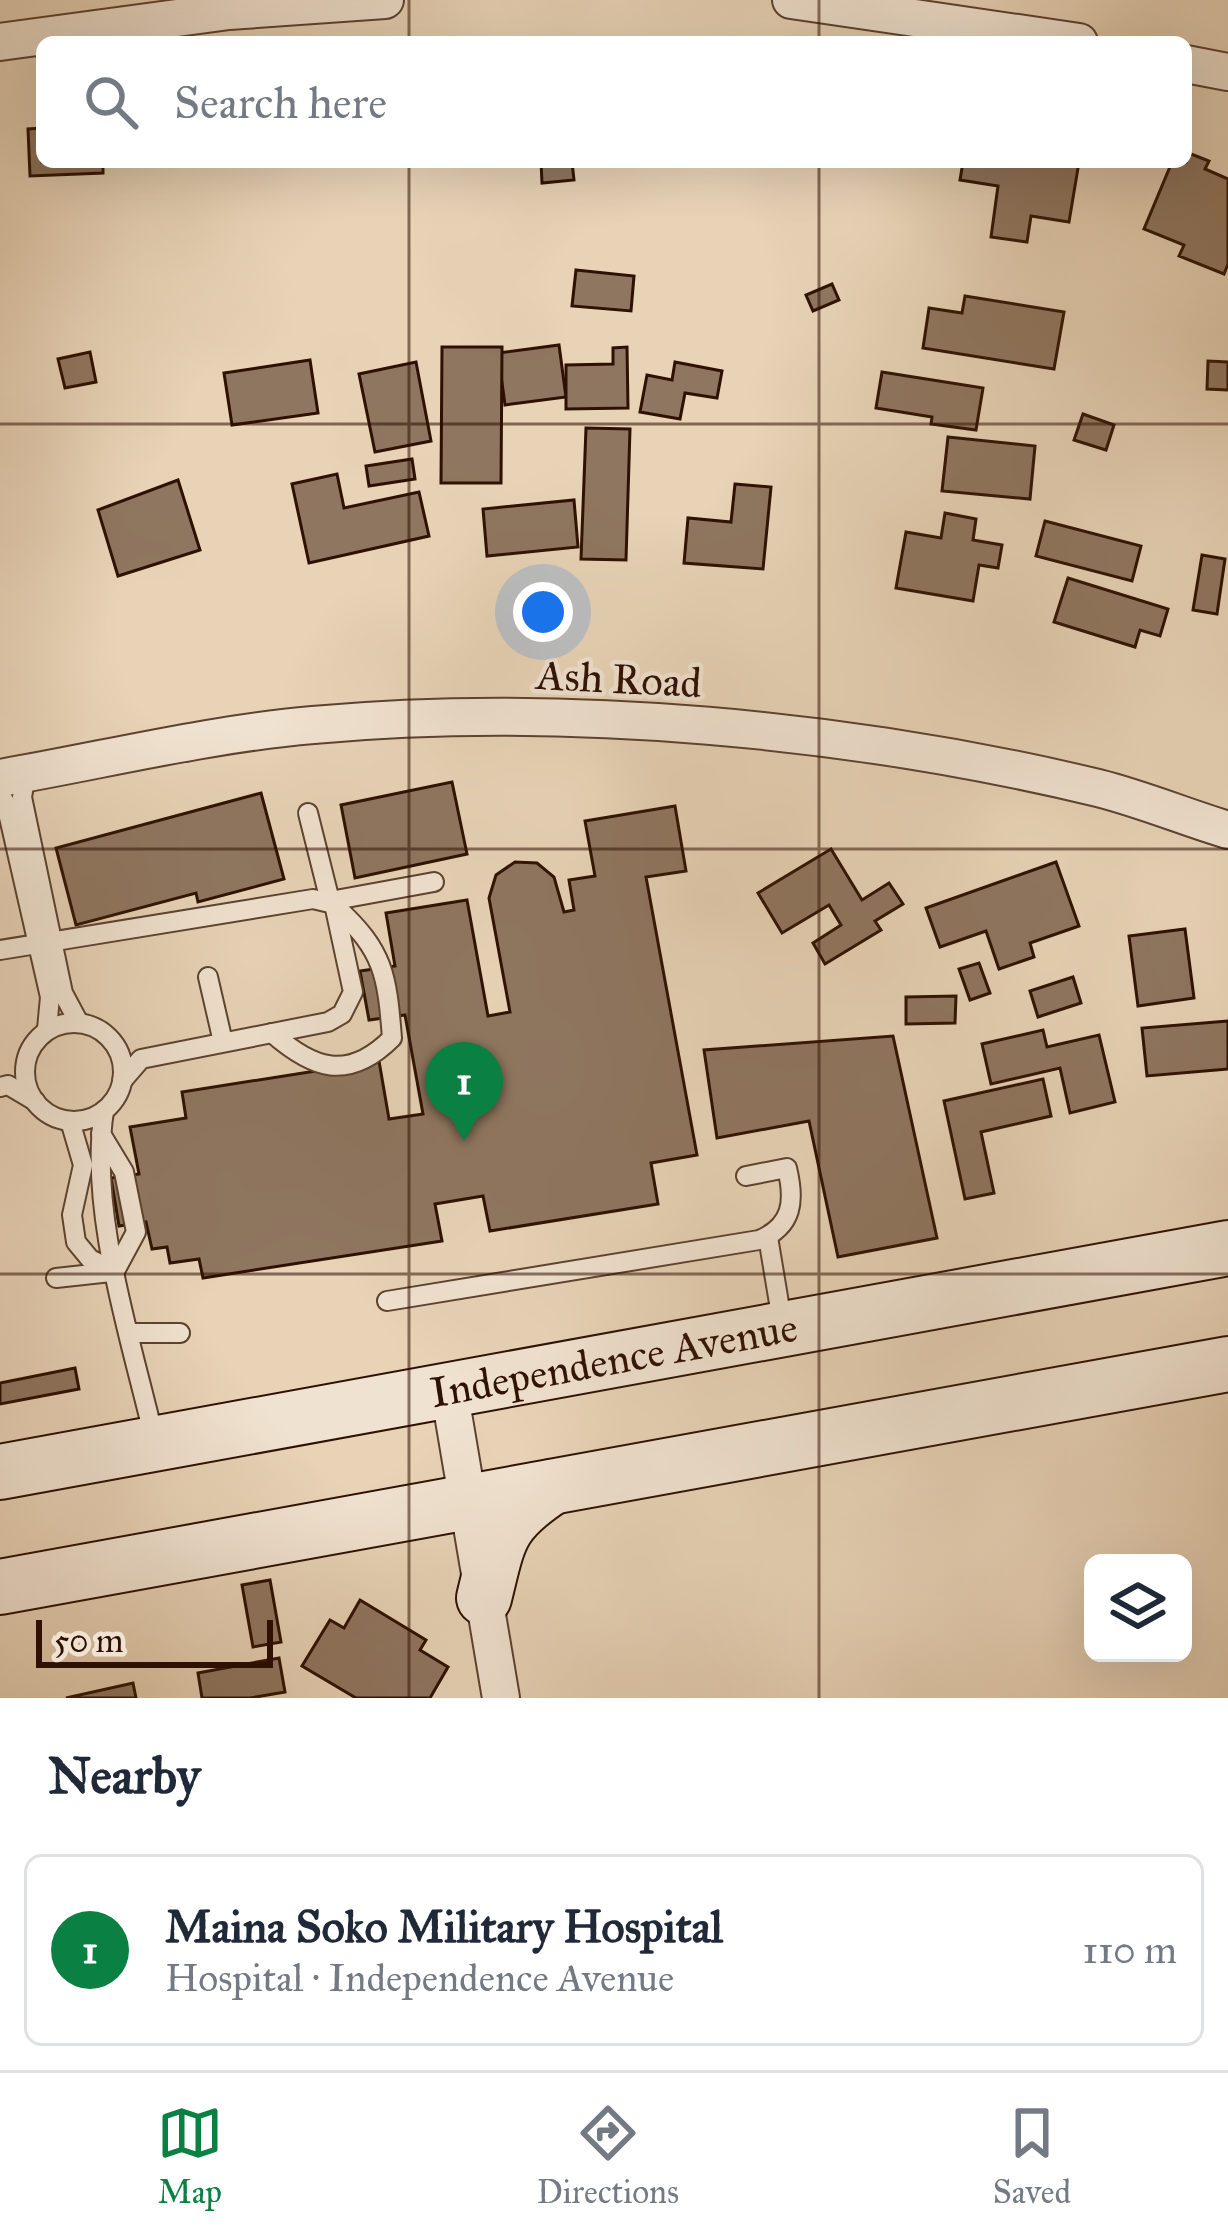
<!DOCTYPE html>
<html lang="en">
<head>
<meta charset="utf-8">
<style>
	:root { --surface:#fff; --page:#f6f6f7; --text:#1f2937; --muted:#747a83; --line:#e0e1e3; --accent:#0b8043 }
	body { margin:0; font-family:"IM FELL Great Primer",serif; background:var(--page); color:var(--text) }
	.controls { position:absolute; right:36px; bottom:36px; display:grid; overflow:hidden; border-radius:18px; box-shadow:0 12px 48px #0002 }
	.controls button { width:108px; height:108px; display:grid; place-items:center; padding:0; border:0; border-bottom:3px solid var(--line); background:var(--surface); color:var(--text); font:60px sans-serif }
	.scale { position:absolute; left:36px; bottom:30px; width:237px; box-sizing:border-box; padding-left:12px; border:6px solid #2e1102; border-top:0; font-size:33px; line-height:42px; white-space:nowrap; color:#2e1102; -webkit-text-stroke:9px #f0e2d0; paint-order:stroke }
	.you { position:absolute; left:543px; top:612px; width:42px; height:42px; margin:-30px; border:9px solid #fff; border-radius:50%; background:#1a73e8; box-shadow:0 0 0 18px #1a73e833 }
	.badge { display:grid; place-items:center; width:78px; height:78px; border-radius:50%; background:var(--accent); color:#fff; font-size:39px; font-weight:700 }
	.pin { position:absolute; translate:-50% -99px; filter:drop-shadow(0 3px 6px #0008) }
	.pin::after { content:''; position:absolute; top:63px; width:42px; height:36px; background:inherit; clip-path:polygon(0 0,100% 0,50% 100%) }
	.list { margin:0; padding:0; list-style:none }
	h2 { display:flex; justify-content:space-between; align-items:center; height:156px; margin:0; padding:0 48px; font-size:51px }
	h2 small { font-size:39px; font-weight:400; color:var(--muted) }
	.list li { display:grid; grid-template-columns:78px 1fr auto; gap:36px; align-items:center; box-sizing:border-box; height:192px; margin:0 24px 24px; padding:0 24px; border:3px solid var(--line); border-radius:18px }
	.list b { display:block; font-size:45px; white-space:nowrap }
	.list p { margin:0; font-size:39px; white-space:nowrap; color:var(--muted) }
	.list em { font-size:39px; font-style:normal; color:var(--muted) }
	.icon { flex:none; width:66px; height:66px; fill:none; stroke:currentColor; stroke-width:2; stroke-linecap:round; stroke-linejoin:round }
	.map { position:relative; flex:none; width:1228px; height:1698px; overflow:hidden }
	.search { position:absolute; background:var(--surface); box-shadow:0 12px 48px #0002; left:36px; right:36px; top:36px; height:132px; display:flex; align-items:center; gap:30px; box-sizing:border-box; padding:0 42px; border-radius:18px; color:var(--muted); font-size:45px }
	.sheet { height:372px; background:var(--surface) }
	nav { display:flex; justify-content:space-around; align-items:center; box-sizing:border-box; height:168px; border-top:3px solid var(--line); background:var(--surface); font-size:33px; color:var(--muted) }
	nav a { display:grid; justify-items:center; gap:6px }
	nav .on { color:var(--accent) }
	.map>svg:first-child { display:block }
</style>
</head>
<body>
<div class="map">
<svg width="1228" height="1698" viewBox="0 0 1228 1698">
	<rect width="100%" height="100%" fill="#e8d3b7"/>
	<filter id="stains"><feTurbulence type="fractalNoise" baseFrequency=".00167" numOctaves="4"/><feColorMatrix values="0 0 0 0 .2 0 0 0 0 .09 0 0 0 0 .02 0 0 0 .5 -.17"/></filter>
	<radialGradient id="worn" r=".72"><stop offset=".6" stop-color="#630" stop-opacity="0"/><stop offset="1" stop-color="#630" stop-opacity=".3"/></radialGradient>
	<g fill="#8f7660" stroke="#2e1102" stroke-width="3">
		<path d="M42 128V162H103V173L30 176 28 129Z"/>
		<path d="M1186 152 1209 161 1205 169 1228 179V264L1224 274 1179 256 1184 245 1144 229 1172 162H1186Z"/>
		<path d="M541 162H572L574 180 542 183Z"/>
		<path d="M963 162H1079L1069 222 1031 216 1027 242 991 237 998 186 960 180Z"/>
		<path d="M576 270 634 276 631 311 572 306Z"/>
		<path d="M832 284 839 300 813 311 806 295Z"/>
		<path d="M965 296 1064 312 1054 369 923 348 929 308 962 313Z"/>
		<path d="M559 345 566 397 505 405 498 353Z"/>
		<path d="M442 347H502L501 483H441Z"/>
		<path d="M627 347 628 408 566 409V365L613 364V348Z"/>
		<path d="M90 352 96 382 65 388 58 359Z"/>
		<path d="M310 360 318 413 232 425 224 373Z"/>
		<path d="M1208 361 1228 362V390L1207 389Z"/>
		<path d="M416 362 431 441 375 452 359 374Z"/>
		<path d="M675 362 722 371 717 398 685 393 680 419 640 412 647 375 672 380Z"/>
		<path d="M882 372 983 388 976 430 931 424 932 417 876 408Z"/>
		<path d="M1083 414 1114 425 1106 450 1074 440Z"/>
		<path d="M586 428 630 429 626 560 581 559Z"/>
		<path d="M948 437 1035 446 1030 499 942 491Z"/>
		<path d="M412 459 415 479 369 486 366 466Z"/>
		<path d="M337 474 344 508 419 492 429 536 309 563 292 484Z"/>
		<path d="M178 480 200 550 118 576 98 510Z"/>
		<path d="M735 484 771 487 763 569 684 563 688 518 731 522Z"/>
		<path d="M574 500 578 547 487 556 483 509Z"/>
		<path d="M945 513 976 519 973 540 1002 545 998 568 979 565 973 601 896 588 906 532 941 538Z"/>
		<path d="M1045 521 1141 546 1132 581 1036 556Z"/>
		<path d="M1202 555 1225 559 1217 614 1193 610Z"/>
		<path d="M1068 578 1168 609 1160 636 1140 630 1135 647 1054 622Z"/>
		<path d="M452 782 467 854 355 878 341 805Z"/>
		<path d="M261 793 284 879 198 902 196 893 76 925 56 848Z"/>
		<path d="M675 806 686 871 646 877 697 1155 651 1163 658 1204 490 1231 483 1196 435 1204 442 1241 203 1278 199 1259 170 1263 167 1247 152 1249 146 1222 119 1226 111 1178 139 1174 130 1127 186 1118 182 1092 379 1061 389 1119 423 1114 405 1015 369 1020 360 971 395 966 386 913 467 900 488 1016 510 1012 489 898 496 875 515 862 537 863 554 877 564 912 574 910 569 880 595 876 585 821Z"/>
		<path d="M831 849 862 900 889 883 903 904 875 921 881 930 825 964 813 943 841 925 829 905 782 933 758 893Z"/>
		<path d="M1056 862 1079 926 1030 943 1034 957 999 969 986 931 940 947 926 908Z"/>
		<path d="M1185 929 1194 998 1138 1006 1129 936Z"/>
		<path d="M979 963 990 993 970 1000 959 969Z"/>
		<path d="M1073 977 1081 1003 1038 1017 1030 991Z"/>
		<path d="M956 996 955 1023 906 1024V997Z"/>
		<path d="M1228 1021V1069L1147 1076 1142 1028Z"/>
		<path d="M1043 1030 1047 1047 1099 1035 1115 1102 1070 1113 1060 1068 991 1084 982 1044Z"/>
		<path d="M893 1036 937 1238 838 1257 809 1121 717 1138 704 1050Z"/>
		<path d="M1043 1079 1051 1116 981 1132 994 1193 965 1199 944 1101Z"/>
		<path d="M75 1368 79 1389 0 1404V1383Z"/>
		<path d="M270 1580 281 1642 253 1647 242 1585Z"/>
		<path d="M360 1600 426 1640 420 1650 448 1667 430 1698H356L302 1666 330 1620 344 1628Z"/>
		<path d="M279 1658 285 1692 250 1698H202L198 1673Z"/>
		<path d="M133 1683 136 1698H66Z"/>
	</g>
	<g fill="none" stroke-linecap="round" stroke-linejoin="round">
		<defs>
			<g id="service">
				<path d="M26 774 22 797 63 993 79 1023"/>
				<path d="M0 794 6 804 50 997 47 1029"/>
				<path d="M308 813 330 901 434 882"/>
				<path d="M0 950 313 899 334 904 353 992 342 1014 328 1022 141 1059 122 1081"/>
				<path d="M208 977 223 1042"/>
				<circle cx="74" cy="1072" r="49"/>
				<path d="M272 1033C313 1069 348 1082 392 1038 387 975 384 951 337 908"/>
				<path d="M0 1087 8 1085 35 1101"/>
				<path d="M104 1111C88 1212 132 1342 155 1442"/>
				<path d="M70 1121 83 1165 72 1215 76 1242 90 1259 115 1271"/>
				<path d="M101 1134 124 1172 136 1232 115 1271"/>
				<path d="M768 1237 783 1327"/>
				<path d="M56 1278 111 1272"/>
				<path d="M387 1301 759 1240C793 1226 795 1201 787 1168L746 1176"/>
				<path d="M130 1333H180"/>
			</g>
			<g id="minor">
				<path d="M791 0 1079 42"/>
				<path d="M0 42 229 11 385 0"/>
				<path d="M1186 64 1228 72"/>
				<path d="M0 778C104 760 208 734 313 725 565 702 853 729 1098 788 1142 799 1185 817 1228 830"/>
				<path d="M449 1390 501 1698"/>
			</g>
			<g id="secondary">
				<path id="s1" d="M0 1472 1228 1248"/>
				<path d="M0 1587 1228 1364"/>
				<path d="M484 1598C499 1538 498 1523 552 1487"/>
			</g>
		</defs>
		<use href="#service" stroke="#5c422f" stroke-width="22"/>
		<use href="#minor" stroke="#5c422f" stroke-width="40"/>
		<use href="#secondary" stroke="#2e1102" stroke-width="58"/>
		<use href="#service" stroke="#f0e2d0" stroke-width="18"/>
		<use href="#minor" stroke="#f0e2d0" stroke-width="36"/>
		<use href="#secondary" stroke="#f0e2d0" stroke-width="54"/>
	</g>
	<path fill="none" stroke="#2e1102" stroke-width="3" stroke-opacity="0.55" d="M409 0V42M819 0V42M409 162V1698M819 162V1698M0 424H1228M0 849H1228M0 1274H1228"/>
	<g text-anchor="middle" dominant-baseline="central" stroke-width="9" stroke-linejoin="round" paint-order="stroke">
		<g font-size="42" fill="#2e1102" stroke="#f0e2d0">
			<text transform="translate(619 679) rotate(3)">Ash Road</text>
			<text stroke="none"><textPath href="#s1" startOffset="624">Independence Avenue</textPath></text>
		</g>
	</g>
	<rect width="100%" height="100%" filter="url(#stains)"/>
	<rect width="100%" height="100%" fill="url(#worn)"/>
</svg>
<div class="controls">
<button><svg class="icon" aria-label="layers" viewBox="0 0 24 24"><path d="M12 4l9 5-9 5-9-5zM3 14l9 5 9-5"/></svg></button>
</div>
<div class="scale">50 m</div>
<div class="you"></div>
<div class="pin badge" style="left:464px;top:1141px">1</div>
<div class="search"><svg class="icon" aria-label="search" viewBox="0 0 24 24"><circle cx="10" cy="10" r="6"/><path d="M15 15l6 6"/></svg>Search here</div>
</div>
<section class="sheet">
<h2>Nearby<small></small></h2>
<ul class="list">
<li><span class="badge">1</span><div><b>Maina Soko Military Hospital</b><p>Hospital · Independence Avenue</p></div><em>110 m</em></li>
</ul>
</section>
<nav>
<a class="on"><svg class="icon" aria-label="map" viewBox="0 0 24 24"><path d="M3 6l6-2 6 2 6-2v14l-6 2-6-2-6 2zM9 4v14M15 6v14"/></svg>Map</a>
<a><svg class="icon" aria-label="directions" viewBox="0 0 24 24"><path d="M12 3l9 9-9 9-9-9zM9 14v-3h6M13 9l2 2-2 2"/></svg>Directions</a>
<a><svg class="icon" aria-label="saved" viewBox="0 0 24 24"><path d="M7 4h10v16l-5-4-5 4z"/></svg>Saved</a>
</nav>
</body>
</html>
